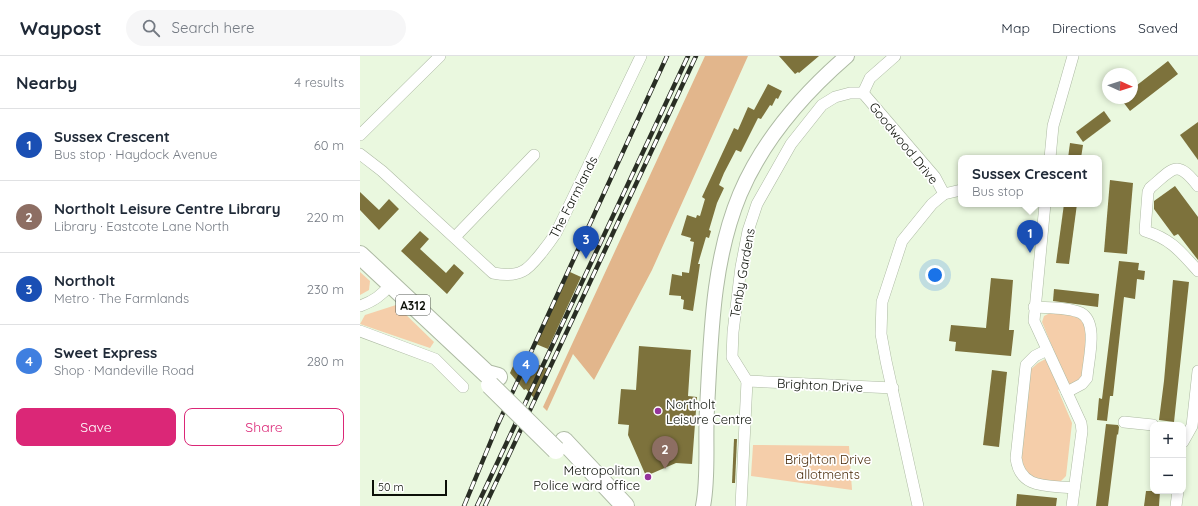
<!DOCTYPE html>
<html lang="en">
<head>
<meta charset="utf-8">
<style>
	:root { --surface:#fff; --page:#f6f6f7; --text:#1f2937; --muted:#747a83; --line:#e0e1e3; --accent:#db2777 }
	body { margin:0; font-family:Quicksand,sans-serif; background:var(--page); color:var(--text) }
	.controls { position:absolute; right:12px; bottom:12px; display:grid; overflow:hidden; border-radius:8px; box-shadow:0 2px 6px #0003 }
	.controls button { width:36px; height:36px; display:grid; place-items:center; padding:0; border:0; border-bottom:1px solid var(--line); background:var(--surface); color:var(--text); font:20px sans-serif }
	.compass { position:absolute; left:742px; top:12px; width:36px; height:36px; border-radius:50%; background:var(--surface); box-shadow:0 2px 6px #0003; rotate:93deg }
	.scale { position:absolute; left:12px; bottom:10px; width:75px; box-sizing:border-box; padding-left:4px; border:2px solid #0c1008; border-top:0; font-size:11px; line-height:14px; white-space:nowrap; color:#0c1008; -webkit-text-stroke:3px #fff; paint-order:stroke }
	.you { position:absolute; left:575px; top:219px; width:14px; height:14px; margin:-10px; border:3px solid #fff; border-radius:50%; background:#1a73e8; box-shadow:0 0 0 6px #1a73e833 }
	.badge { display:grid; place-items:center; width:26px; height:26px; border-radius:50%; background:var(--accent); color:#fff; font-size:13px; font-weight:700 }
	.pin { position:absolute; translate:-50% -33px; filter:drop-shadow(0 1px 2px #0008) }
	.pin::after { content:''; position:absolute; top:21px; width:14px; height:12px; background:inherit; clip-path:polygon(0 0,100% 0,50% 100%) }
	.popup { position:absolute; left:598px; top:99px; width:144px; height:52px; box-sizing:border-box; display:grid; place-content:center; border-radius:8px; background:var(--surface); filter:drop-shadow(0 1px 3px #0005); font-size:13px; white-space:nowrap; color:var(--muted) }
	.popup b { font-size:15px; color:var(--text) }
	.popup::after { content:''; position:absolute; left:50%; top:100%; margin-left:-8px; border:8px solid transparent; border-top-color:var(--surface) }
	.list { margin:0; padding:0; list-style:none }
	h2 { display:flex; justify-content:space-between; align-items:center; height:52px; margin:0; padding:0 16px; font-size:17px }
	h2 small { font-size:13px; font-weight:400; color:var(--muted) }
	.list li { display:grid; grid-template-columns:26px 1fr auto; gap:12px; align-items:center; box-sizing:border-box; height:72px; padding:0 16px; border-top:1px solid var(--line) }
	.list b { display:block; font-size:15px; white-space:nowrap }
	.list p { margin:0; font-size:13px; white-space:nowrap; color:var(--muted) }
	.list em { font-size:13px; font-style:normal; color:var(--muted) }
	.actions { display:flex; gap:8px; padding:12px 16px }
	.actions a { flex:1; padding:9px 0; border:1px solid var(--accent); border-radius:8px; text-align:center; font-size:14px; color:var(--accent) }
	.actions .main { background:var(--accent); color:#fff }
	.icon { flex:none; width:22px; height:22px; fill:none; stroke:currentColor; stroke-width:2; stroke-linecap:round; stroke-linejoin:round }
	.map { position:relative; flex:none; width:838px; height:450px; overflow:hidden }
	header { display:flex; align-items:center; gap:24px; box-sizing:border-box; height:56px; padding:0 20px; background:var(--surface); border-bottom:1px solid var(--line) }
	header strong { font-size:19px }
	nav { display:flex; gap:22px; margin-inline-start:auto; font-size:14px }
	.search { width:280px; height:36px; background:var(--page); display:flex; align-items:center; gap:10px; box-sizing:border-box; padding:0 14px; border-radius:22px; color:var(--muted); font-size:15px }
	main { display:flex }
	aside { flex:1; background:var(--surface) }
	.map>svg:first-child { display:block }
</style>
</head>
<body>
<header>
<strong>Waypost</strong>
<div class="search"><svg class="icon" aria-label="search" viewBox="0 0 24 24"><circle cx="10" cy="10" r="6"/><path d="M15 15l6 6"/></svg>Search here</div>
<nav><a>Map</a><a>Directions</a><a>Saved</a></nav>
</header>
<main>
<aside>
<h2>Nearby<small>4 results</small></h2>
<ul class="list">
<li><span class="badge" style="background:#1a4fb4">1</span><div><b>Sussex Crescent</b><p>Bus stop · Haydock Avenue</p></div><em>60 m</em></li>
<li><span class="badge" style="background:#8d6e63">2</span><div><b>Northolt Leisure Centre Library</b><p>Library · Eastcote Lane North</p></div><em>220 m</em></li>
<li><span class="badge" style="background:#1a4fb4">3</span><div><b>Northolt</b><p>Metro · The Farmlands</p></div><em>230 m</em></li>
<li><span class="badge" style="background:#3f7fe0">4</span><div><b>Sweet Express</b><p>Shop · Mandeville Road</p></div><em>280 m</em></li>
</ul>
<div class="actions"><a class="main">Save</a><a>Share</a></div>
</aside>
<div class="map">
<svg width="838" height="450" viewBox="0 0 838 450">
	<rect width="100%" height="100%" fill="#eaf8df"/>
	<g fill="#f5ceaa">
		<path d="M0 216 10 225 9 234 0 239Z"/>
		<path d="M36 249 74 286 70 292 0 268 5 259Z"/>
		<path d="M690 257C698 258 711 258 718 262 736 272 725 303 723 320L714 328 698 334 712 367 706 420 700 426 673 423 664 417 661 404 669 315 678 307 695 298 682 266 684 260Z"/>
		<path d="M393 389 489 390 492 434 391 420Z"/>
	</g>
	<path fill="#e2b68c" d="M345 0H388L292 214 234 324 213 298 187 355 183 351Z"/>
	<g fill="#7d723c">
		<path d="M419 0H459L439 17 438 16 435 18Z"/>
		<path d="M808 5 818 18 770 55 760 42H772V33Z"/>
		<path d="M408 28 422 35 418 43 416 42 412 50 410 49 401 63 398 62 381 96 376 94 364 117 359 129 364 132 357 147 349 174 351 175 349 182 346 181 338 208H340L333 255 323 253 324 244 321 243V240L309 239 312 218 322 220V216L329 217 334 186 330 185 331 182 321 179 327 159 336 162 337 159 340 160 345 143 342 141 374 72 378 74 388 51 394 54Z"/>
		<path d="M744 55 751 65 723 86 716 76Z"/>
		<path d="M838 66V104L820 79Z"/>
		<path d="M710 87 723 89 721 102H708Z"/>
		<path d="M750 124 773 127 767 198 744 196Z"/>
		<path d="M815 130 838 161V204L818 178 814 180 794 153V145Z"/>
		<path d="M0 136 19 154 29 143 39 153 19 174 0 154Z"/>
		<path d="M704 148H717L709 208 696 207Z"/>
		<path d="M60 175 69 183 60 193 86 217 94 208 104 217 87 238 41 195Z"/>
		<path d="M759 205 779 207 778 214 785 215 784 224 777 223 775 243 764 241 753 340H750L747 365 737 364 739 342 742 343Z"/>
		<path d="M210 216 221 221 188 293 176 288Z"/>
		<path d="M631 222 653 224 649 274H654L651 300 595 295 596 286 589 285 591 269 626 272Z"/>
		<path d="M813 224 829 226 814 366 799 364 804 325Z"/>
		<path d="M694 233 739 238 738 251 693 245Z"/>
		<path d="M279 290 331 294 328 340 337 341 332 408 316 407 286 420 268 379 269 369 258 368 261 333 276 334Z"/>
		<path d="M158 299 188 313 174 342 166 333 164 334 150 317Z"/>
		<path d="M632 314 647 316 639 391 623 389Z"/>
		<path d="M746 368 758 369 759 371 758 379 757 378 748 450H736Z"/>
		<path d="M374 383H377L375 427H372Z"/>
		<path d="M786 435H800L799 450H784Z"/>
		<path d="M657 438 697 442 696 450H656Z"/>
	</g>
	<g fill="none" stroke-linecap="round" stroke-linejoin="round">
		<defs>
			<g id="minor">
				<path d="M503 37 575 121 584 138"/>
				<path d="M503 37 510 22 535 0"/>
				<path d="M0 79 80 0"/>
				<path d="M0 98 22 115 133 217C143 219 154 220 163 215 172 211 190 186 196 177L281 0"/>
				<path d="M690 102 693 70 713 0"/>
				<path d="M838 130C816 102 813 113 790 132L788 136 785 175C811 183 820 195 838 215"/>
				<path d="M685 148 674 265 721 367 722 375 712 450"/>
				<path d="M95 181 174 99"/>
				<path d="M0 250C14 245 22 239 31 228"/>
				<path d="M674 251C688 252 708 251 721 257 739 267 728 304 727 322L722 328 707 336"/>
				<path d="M0 275 75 303 103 331"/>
				<path d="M687 294 675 300 666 309 656 402C660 434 688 429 714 432"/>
				<path d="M387 325 372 301 373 276 381 211 388 175 397 148 431 88 462 49 475 41 490 37H503"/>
				<path d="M387 325 533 332"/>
				<path d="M764 366 793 369"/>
				<path d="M823 386 832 370 838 315"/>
				<path d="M381 450 387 325"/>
				<path d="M558 450 526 305 521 278 522 246 542 185 572 148 584 138 601 134"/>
				<path d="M816 450 818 435"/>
			</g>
			<path id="tertiary" d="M343 450C349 421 345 383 347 353 351 281 352 205 380 138 403 84 443 38 487 0"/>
			<g id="primary">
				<path d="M0 199 127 318 138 321"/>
				<path d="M204 385 265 450"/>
			</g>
		</defs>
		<use href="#minor" stroke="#adbaa3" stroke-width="12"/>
		<use href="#tertiary" stroke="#adbaa3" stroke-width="16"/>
		<use href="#primary" stroke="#adbaa3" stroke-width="20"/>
		<use href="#minor" stroke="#fff" stroke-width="11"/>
		<use href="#tertiary" stroke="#fff" stroke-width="14"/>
		<use href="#primary" stroke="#fff" stroke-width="18"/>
		<defs>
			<g id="rail">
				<path d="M104 450 138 368 307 0"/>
				<path d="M117 450 328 0"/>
				<path d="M125 450 336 0"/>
			</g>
		</defs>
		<use href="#rail" stroke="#292e24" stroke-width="4.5"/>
		<use href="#rail" stroke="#fff" stroke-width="3" stroke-dasharray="9" stroke-linecap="butt"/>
		<defs>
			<path id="primary-bridge" d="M130 329 196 394"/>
		</defs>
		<use href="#primary-bridge" stroke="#adbaa3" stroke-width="20" stroke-linecap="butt"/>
		<use href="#primary-bridge" stroke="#fff" stroke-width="18"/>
	</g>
	<g fill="#95349c" stroke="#fff" stroke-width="1.5">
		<circle cx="298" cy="355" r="4"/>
		<circle cx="288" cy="421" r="4"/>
	</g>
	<g text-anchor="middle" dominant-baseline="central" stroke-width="3.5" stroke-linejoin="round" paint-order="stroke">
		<rect fill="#fff" stroke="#555852" stroke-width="1" x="36" y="239" width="34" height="20" rx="3"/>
		<g font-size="12" font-weight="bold" fill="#0c1008">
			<text x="53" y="249">A312</text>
		</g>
		<g font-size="13" fill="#0c1008" stroke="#fff">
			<text transform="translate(544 87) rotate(51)">Goodwood Drive</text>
			<text transform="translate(213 141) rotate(-63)">The Farmlands</text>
			<text transform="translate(382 217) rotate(-80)">Tenby Gardens</text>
			<text transform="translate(460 329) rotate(3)">Brighton Drive</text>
		</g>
		<g font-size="13" fill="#0c1008" stroke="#fff" text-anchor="start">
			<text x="306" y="348">Northolt<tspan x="306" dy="15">Leisure Centre</tspan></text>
			<text x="280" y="414" text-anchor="end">Metropolitan<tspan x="280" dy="15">Police ward office</tspan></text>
		</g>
		<g font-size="13" fill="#4b2d0c" stroke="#fff">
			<text x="468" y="403">Brighton Drive<tspan x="468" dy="15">allotments</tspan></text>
		</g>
	</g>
</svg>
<div class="controls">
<button>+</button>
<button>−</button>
</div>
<svg class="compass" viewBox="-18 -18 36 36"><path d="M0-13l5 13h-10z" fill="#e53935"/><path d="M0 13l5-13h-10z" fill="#747a83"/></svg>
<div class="scale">50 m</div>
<div class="you"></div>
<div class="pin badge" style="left:670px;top:197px;background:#1a4fb4">1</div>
<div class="popup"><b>Sussex Crescent</b>Bus stop</div>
<div class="pin badge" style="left:305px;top:413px;background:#8d6e63">2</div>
<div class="pin badge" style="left:226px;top:203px;background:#1a4fb4">3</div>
<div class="pin badge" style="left:166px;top:328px;background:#3f7fe0">4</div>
</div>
</main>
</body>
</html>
